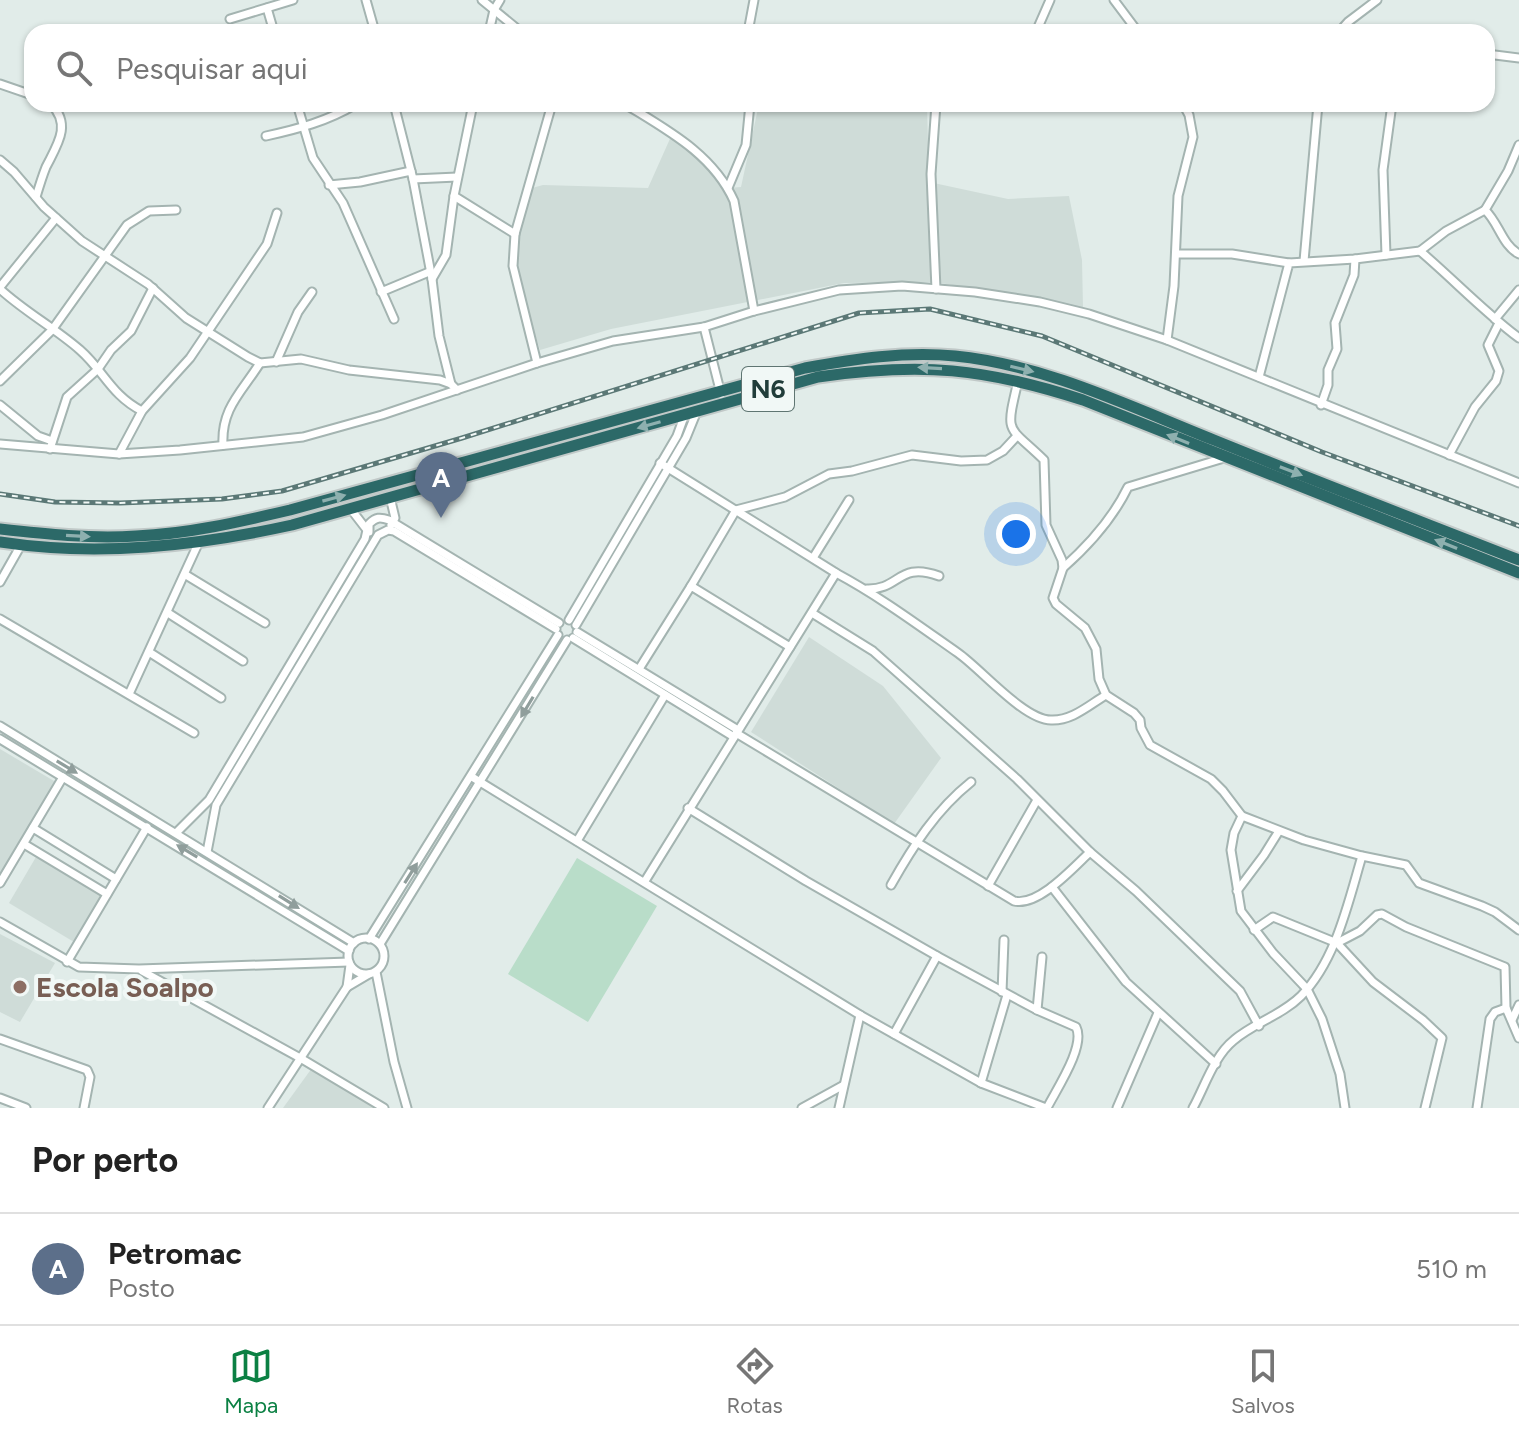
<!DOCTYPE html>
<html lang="pt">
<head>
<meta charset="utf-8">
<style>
	:root { --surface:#fff; --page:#f6f6f6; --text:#222; --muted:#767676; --line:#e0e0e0; --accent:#0b8043 }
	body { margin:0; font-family:Figtree,sans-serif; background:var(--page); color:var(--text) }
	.you { position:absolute; left:1016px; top:534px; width:28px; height:28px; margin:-20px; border:6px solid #fff; border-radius:50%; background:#1a73e8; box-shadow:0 0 0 12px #1a73e833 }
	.badge { display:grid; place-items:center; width:52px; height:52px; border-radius:50%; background:var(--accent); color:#fff; font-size:26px; font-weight:700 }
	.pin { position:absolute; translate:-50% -66px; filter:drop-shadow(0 2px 4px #0008) }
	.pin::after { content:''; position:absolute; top:42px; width:28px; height:24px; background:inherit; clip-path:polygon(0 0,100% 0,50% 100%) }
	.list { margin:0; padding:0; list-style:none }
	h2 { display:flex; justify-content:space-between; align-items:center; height:104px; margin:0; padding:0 32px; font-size:34px }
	h2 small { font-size:26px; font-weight:400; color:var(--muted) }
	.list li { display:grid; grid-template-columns:52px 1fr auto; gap:24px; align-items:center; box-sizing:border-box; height:112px; padding:0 32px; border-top:2px solid var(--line) }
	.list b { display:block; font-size:30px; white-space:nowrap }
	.list p { margin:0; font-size:26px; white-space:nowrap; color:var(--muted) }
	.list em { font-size:26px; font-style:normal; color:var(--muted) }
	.icon { flex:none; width:44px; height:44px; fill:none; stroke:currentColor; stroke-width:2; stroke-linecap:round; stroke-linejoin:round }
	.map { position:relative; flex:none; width:1519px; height:1108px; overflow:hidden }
	.search { position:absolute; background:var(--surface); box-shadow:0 2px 6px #0004; left:24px; right:24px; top:24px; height:88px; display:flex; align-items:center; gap:20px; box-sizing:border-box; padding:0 28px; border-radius:24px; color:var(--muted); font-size:30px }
	.sheet { height:216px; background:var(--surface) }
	nav { display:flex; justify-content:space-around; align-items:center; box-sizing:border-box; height:112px; border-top:2px solid var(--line); background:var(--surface); font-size:22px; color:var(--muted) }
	nav a { display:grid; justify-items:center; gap:4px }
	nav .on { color:var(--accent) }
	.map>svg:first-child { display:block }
</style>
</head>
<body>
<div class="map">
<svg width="1519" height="1108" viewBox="0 0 1519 1108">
	<rect width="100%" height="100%" fill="#e1ece9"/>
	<g fill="#cfdcd8">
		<path d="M759 104H927L929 182 1008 199 1069 196 1082 260 1083 308 935 282 844 283 611 329 540 350 516 275V241L532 188 543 185 648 188 673 132 702 159 728 188 741 187Z"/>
		<path d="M809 637 883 686 941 758 894 824 751 732Z"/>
		<path d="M0 749 54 781 55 786 0 879Z"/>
		<path d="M36 857 101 896 74 942 9 903Z"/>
		<path d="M0 934 55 963 20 1022 0 1012Z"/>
		<path d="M312 1068 375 1108H283Z"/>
	</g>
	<path fill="#b9ddc9" d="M577 858 657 906 588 1022 508 974Z"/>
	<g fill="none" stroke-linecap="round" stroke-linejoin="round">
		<defs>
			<g id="minor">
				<path d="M366 0 375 32"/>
				<path d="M482 0 521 32"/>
				<path d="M1114 0 1138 32"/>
				<path d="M267 8 274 32"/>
				<path d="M230 19 293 0"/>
				<path d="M489 32 494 10 500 0"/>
				<path d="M748 32 754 0"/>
				<path d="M1036 32 1050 0"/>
				<path d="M1339 32 1348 22 1377 0"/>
				<path d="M1487 54 1519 58"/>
				<path d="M0 84 32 95"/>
				<path d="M297 104 313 158 343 203 394 319"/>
				<path d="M394 104 413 179 432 279 439 336 451 384"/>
				<path d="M473 104 454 196 515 234"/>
				<path d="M625 104C667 130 713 154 734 201L754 311"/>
				<path d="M266 136C298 129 328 121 356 104"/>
				<path d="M0 160 14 172 44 207 82 241 148 284 186 318 248 357 260 363 301 359 349 370 440 380 451 384 457 390"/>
				<path d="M413 179 457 177"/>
				<path d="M329 185 360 182 411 171"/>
				<path d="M728 188 746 145 750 104"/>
				<path d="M36 197C39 187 42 177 46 167 57 145 72 125 51 104"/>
				<path d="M1485 210C1499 223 1502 245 1519 254"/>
				<path d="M1420 251C1453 279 1484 312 1519 338"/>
				<path d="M1176 254H1232L1289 263"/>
				<path d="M1386 255 1383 170 1392 104"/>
				<path d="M1304 261 1318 104"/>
				<path d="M432 279 446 255 454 196"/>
				<path d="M0 287 56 218"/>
				<path d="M0 289C25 312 55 328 80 350 104 371 111 395 142 411"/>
				<path d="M936 289 931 174 936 104"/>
				<path d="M381 292 429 272"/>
				<path d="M1495 319 1519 290"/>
				<path d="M704 327 721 394"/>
				<path d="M1167 340 1174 286 1178 196 1193 137 1189 115 1183 104"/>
				<path d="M276 362 298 312 312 292"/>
				<path d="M537 363 513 266 515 234 552 104"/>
				<path d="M1259 377 1289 263 1355 259 1420 251 1446 231 1485 210 1508 171 1519 145"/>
				<path d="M0 381 52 330 127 225 149 211 176 210"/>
				<path d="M1018 381C1005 436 1007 424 1044 460L1046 525 1062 560 1063 568 1053 598 1056 604 1085 628 1096 649 1099 679 1106 695 1134 713 1140 720 1141 728 1150 745 1211 779 1223 791 1242 816 1304 840 1362 856 1406 865 1419 883 1482 906 1495 912 1519 930"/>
				<path d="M0 405 38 436 52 441"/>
				<path d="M1321 405 1328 385V370L1337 349 1335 323 1354 275 1355 259"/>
				<path d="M0 444 119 454 180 450 303 437 382 415 537 363 613 341 704 327 754 311 839 290 902 286 975 292 1040 302 1089 314 1167 340 1519 483"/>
				<path d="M223 445C221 408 242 392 260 363"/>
				<path d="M50 449 67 397 98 369 111 350 131 331 153 288"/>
				<path d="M119 454 142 411 190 358 267 244 277 213"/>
				<path d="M1449 455 1475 407 1496 381 1499 371 1488 345 1499 323"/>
				<path d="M390 497 395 518 391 525"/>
				<path d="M369 532V524C376 517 380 517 389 520L559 623"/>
				<path d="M813 558 849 500"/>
				<path d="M1063 568C1089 545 1113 518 1128 487L1224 458"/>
				<path d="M836 573C879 596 918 625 958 653 981 669 1024 720 1051 720 1072 721 1089 705 1106 695"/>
				<path d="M186 575 265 623"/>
				<path d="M0 582 21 545"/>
				<path d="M691 586 736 510 785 497 829 474 852 471 912 455 961 461 987 460 1003 451 1017 436"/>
				<path d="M867 589C900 590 898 561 939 576"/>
				<path d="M168 613 243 661"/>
				<path d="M812 613 873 651 1017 779 1090 852 1136 891 1240 991 1259 1026"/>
				<path d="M0 619 194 733"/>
				<path d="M569 620 677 436 685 414"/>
				<path d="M576 625 686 438 697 411"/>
				<path d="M577 632 738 730"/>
				<path d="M573 638 734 737"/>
				<path d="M149 652 221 698"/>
				<path d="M639 669 691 586 790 647"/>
				<path d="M129 694 198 544"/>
				<path d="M0 726 354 943"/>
				<path d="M736 733 1014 901C1038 907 1073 868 1090 852"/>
				<path d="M0 739 349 951"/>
				<path d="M472 777 860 1015 981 1083 1046 1108"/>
				<path d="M688 808 806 881 937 956 1037 1010 1076 1027C1086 1046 1056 1090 1047 1108"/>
				<path d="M1242 816 1234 833 1231 850 1241 911 1273 953 1307 989 1322 1019 1340 1074 1345 1108"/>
				<path d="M33 828 116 879"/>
				<path d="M176 833 209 800 365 539 367 530 350 508"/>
				<path d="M577 841 665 695"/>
				<path d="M24 844 107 894"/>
				<path d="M207 852 216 805 378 535 388 530 394 531 556 629"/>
				<path d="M645 881 836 573 660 463"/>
				<path d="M0 883 63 777"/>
				<path d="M891 885C913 846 936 810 971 782"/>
				<path d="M988 886 1037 800"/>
				<path d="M1052 887 1126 982 1216 1064"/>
				<path d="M1237 891 1264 855 1279 831"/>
				<path d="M0 922 79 967 139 969 349 962"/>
				<path d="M1254 930 1273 917 1337 943 1360 931 1377 915 1382 914 1406 927 1505 967 1506 1008 1519 1038"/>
				<circle cx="366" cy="956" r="18"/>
				<path d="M369 939 558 635"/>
				<path d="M1337 943 1373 982 1423 1020 1442 1038 1425 1108"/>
				<path d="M380 944 567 640"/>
				<path d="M67 962 147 827"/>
				<path d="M142 971 302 1059 384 1108"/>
				<path d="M376 972 394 1062 407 1108"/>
				<path d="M347 987 369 974"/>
				<path d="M1002 992 1004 940"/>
				<path d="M1037 1010 1042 957"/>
				<path d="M1512 1020 1519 1005"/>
				<path d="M894 1034 937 956"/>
				<path d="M0 1039 87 1070 90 1077 84 1108"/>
				<path d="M981 1083 1007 995"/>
				<path d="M0 1098 26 1108"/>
				<path d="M268 1108 347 987 350 965"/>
				<path d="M802 1108 842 1086"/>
				<path d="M839 1108 860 1015"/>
				<path d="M1117 1108 1158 1013"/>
				<path d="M1193 1108C1205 1086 1214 1056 1234 1040 1254 1023 1282 1015 1301 996 1336 960 1348 903 1362 856"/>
				<path d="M1477 1108 1490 1019 1495 1012 1506 1008"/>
			</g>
			<g id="highway">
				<path d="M0 529C45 534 91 539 136 536 188 534 239 522 290 510L805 368C854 359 905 351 955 356 1046 365 1131 407 1214 440 1315 481 1417 520 1519 560"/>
				<path d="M0 542C98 557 196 546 292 525L818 377C921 362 985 368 1083 400L1519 573"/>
			</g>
		</defs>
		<use href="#minor" stroke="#a4b4b1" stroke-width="11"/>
		<use href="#highway" stroke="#c1c9c8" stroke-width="15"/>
		<use href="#minor" stroke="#fff" stroke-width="7"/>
		<use href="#highway" stroke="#2c6968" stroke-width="11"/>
		<defs>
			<path id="rail" d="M0 494 55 502 120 503 222 499 282 491 462 438 859 313 930 309 1042 336 1322 452 1519 526"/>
		</defs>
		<use href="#rail" stroke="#5b7876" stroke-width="5"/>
		<use href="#rail" stroke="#f1f8f6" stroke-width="2" stroke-dasharray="6" stroke-linecap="butt"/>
	</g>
	<defs><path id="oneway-solid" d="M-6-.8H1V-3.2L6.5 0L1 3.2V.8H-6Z" transform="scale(2)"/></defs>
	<g fill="#8eb0af">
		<use href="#oneway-solid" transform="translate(930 368) rotate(-177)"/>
		<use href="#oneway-solid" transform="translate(1022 369) rotate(13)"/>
		<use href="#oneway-solid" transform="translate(649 425) rotate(164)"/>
		<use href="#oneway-solid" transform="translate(1178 439) rotate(-158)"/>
		<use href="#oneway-solid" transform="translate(1291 471) rotate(21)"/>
		<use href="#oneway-solid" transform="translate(334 498) rotate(-15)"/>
		<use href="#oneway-solid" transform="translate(78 536) rotate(3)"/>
		<use href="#oneway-solid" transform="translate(1446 544) rotate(-158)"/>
	</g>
	<g fill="#909e9c">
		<use href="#oneway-solid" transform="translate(527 707) rotate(121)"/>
		<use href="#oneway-solid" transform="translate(67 767) rotate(31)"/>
		<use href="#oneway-solid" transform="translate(187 851) rotate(-149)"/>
		<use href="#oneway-solid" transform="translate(411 873) rotate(-58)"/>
		<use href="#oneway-solid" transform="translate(289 902) rotate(32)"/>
	</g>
	<circle fill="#8d6e63" stroke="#f1f8f6" stroke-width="3" cx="20" cy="987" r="8"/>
	<g text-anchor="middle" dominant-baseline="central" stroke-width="8" stroke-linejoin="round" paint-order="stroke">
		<rect fill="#f1f8f6" stroke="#5f7572" stroke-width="2" x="742" y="367" width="52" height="44" rx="6"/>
		<g font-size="26" font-weight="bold" fill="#213d3a">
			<text x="768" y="389">N6</text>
		</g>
		<g font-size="28" font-weight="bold" fill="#785e54" stroke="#f1f8f6" text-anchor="start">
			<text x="36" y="987">Escola Soalpo</text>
		</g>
	</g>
</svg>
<div class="you"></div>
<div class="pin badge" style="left:441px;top:518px;background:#5c6f8a">A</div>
<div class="search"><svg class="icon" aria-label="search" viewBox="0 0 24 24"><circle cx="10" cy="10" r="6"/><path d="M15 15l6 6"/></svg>Pesquisar aqui</div>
</div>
<section class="sheet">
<h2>Por perto<small></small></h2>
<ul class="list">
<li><span class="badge" style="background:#5c6f8a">A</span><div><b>Petromac</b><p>Posto</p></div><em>510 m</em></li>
</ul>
</section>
<nav>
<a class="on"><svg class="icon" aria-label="map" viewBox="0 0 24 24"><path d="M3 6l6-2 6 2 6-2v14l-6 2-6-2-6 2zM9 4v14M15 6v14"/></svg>Mapa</a>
<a><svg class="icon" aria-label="directions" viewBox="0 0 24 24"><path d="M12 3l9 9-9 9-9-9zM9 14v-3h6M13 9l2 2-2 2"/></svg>Rotas</a>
<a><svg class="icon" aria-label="saved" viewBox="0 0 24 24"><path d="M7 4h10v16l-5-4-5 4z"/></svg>Salvos</a>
</nav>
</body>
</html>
